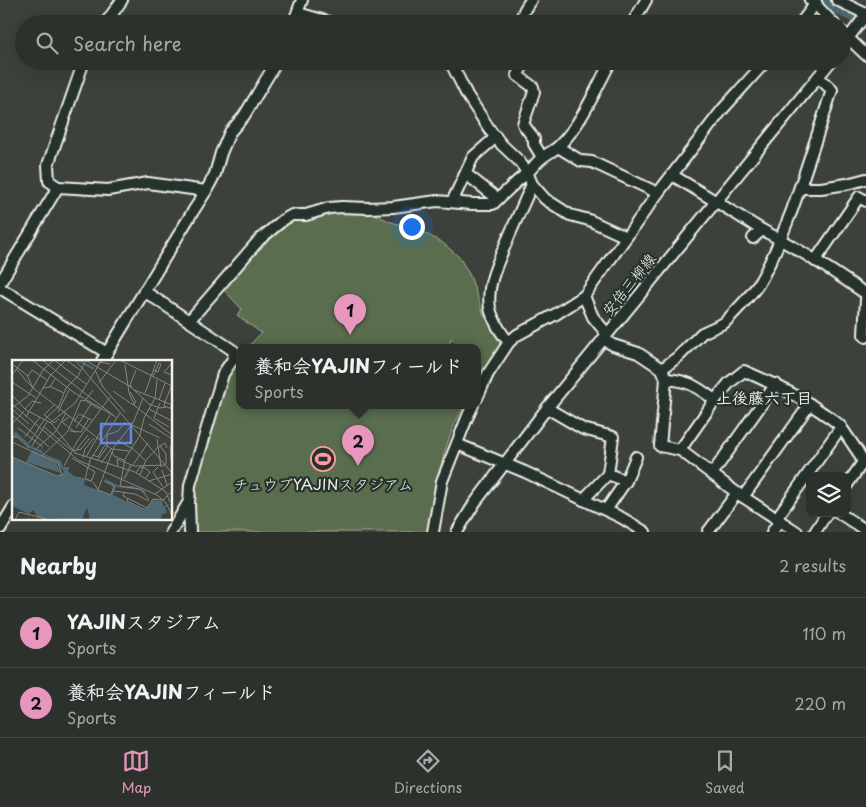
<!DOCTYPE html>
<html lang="en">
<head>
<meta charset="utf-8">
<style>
	:root { --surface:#2d312c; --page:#353934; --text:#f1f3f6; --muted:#a7a9a9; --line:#484c48; --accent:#e797bd }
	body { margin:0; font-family:"Playpen Sans","Klee One",sans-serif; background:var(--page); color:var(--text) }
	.controls { position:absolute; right:15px; bottom:15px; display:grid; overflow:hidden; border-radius:10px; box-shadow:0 5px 20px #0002 }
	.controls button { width:45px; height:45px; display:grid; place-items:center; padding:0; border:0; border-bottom:1px solid var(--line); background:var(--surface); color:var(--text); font:25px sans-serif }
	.you { position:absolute; left:411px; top:226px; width:18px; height:18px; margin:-12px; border:4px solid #fff; border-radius:50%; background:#1a73e8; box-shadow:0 0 0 8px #1a73e833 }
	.badge { display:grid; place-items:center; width:32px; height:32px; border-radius:50%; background:var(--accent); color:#111; font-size:16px; font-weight:700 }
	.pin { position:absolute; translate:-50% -41px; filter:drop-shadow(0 1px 2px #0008) }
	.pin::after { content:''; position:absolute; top:26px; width:18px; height:15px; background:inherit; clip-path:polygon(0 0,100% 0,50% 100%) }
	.popup { position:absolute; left:236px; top:344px; width:245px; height:65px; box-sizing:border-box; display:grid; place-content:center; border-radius:10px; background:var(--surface); filter:drop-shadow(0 1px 4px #0005); font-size:16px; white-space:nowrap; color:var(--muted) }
	.popup b { font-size:19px; color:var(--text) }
	.popup::after { content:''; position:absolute; left:50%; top:100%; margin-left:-10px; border:10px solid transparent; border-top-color:var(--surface) }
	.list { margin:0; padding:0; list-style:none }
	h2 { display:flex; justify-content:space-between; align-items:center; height:65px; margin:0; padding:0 20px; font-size:21px }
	h2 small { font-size:16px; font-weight:400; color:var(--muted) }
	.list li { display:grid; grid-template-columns:32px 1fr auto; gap:15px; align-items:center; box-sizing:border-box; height:70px; padding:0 20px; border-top:1px solid var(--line) }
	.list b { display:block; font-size:19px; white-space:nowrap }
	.list p { margin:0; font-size:16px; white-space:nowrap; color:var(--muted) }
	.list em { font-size:16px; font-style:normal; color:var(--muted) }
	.icon { flex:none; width:28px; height:28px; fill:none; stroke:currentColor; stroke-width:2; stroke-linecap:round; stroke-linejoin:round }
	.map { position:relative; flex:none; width:866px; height:532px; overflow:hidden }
	.search { position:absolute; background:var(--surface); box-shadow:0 5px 20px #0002; left:15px; right:15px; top:15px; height:55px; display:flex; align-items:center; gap:12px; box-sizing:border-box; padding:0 18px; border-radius:28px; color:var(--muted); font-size:19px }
	.sheet { height:205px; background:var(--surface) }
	nav { display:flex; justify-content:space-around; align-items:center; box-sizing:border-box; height:70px; border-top:1px solid var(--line); background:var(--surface); font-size:14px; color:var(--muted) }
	nav a { display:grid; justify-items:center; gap:2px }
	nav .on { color:var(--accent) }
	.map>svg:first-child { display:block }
</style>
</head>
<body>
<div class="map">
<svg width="866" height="532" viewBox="0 0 866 532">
	<rect width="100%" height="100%" fill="#3c413b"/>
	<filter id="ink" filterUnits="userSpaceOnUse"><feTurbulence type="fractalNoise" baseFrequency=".02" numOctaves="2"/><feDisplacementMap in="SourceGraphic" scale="10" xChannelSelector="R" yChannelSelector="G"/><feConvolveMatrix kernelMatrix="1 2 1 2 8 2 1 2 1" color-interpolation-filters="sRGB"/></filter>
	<g filter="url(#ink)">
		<g fill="#5a6d50" stroke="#a7af9c">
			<path d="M330 212H345L374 214 391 222 419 230 443 243 460 258 470 276 484 315 499 334 500 348 477 386V347H455L456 343 451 338 449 347H248L261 333 237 315 242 309 224 290 230 280 263 243 285 222 293 219Z"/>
			<path d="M239 357V405H461L463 408C442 443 436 492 427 532H195V487L227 379 234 363Z"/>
		</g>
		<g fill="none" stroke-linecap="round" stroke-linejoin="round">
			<path stroke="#4e6973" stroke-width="14" d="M821 0 866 21"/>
			<defs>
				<g id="minor">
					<path d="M815 0 818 7 834 24"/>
					<path d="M837 0 866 14"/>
					<path d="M298 13 336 24"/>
					<path d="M105 24 122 0"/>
					<path d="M293 24 302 0"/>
					<path d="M522 24C520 15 526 7 531 0"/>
					<path d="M632 24 646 0"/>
					<path d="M800 24 816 3 810 0"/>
					<path d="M842 32 866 55"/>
					<path d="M842 46 866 15"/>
					<path d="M448 61 452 65 467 95 492 133 502 145 519 161 527 172 532 184 545 199 570 215 589 220 626 237"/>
					<path d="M526 61 517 75 533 87 534 92 523 124 534 139V144L542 157"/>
					<path d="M558 147 581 161 592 162 658 193"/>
					<path d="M466 174 498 199"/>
					<path d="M672 175 715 201 762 230"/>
					<path d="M58 187 108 190 148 183 206 191"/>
					<path d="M800 188H821L847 184 866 179"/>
					<path d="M452 202 473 157 496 137"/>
					<path d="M753 238 762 230C798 248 833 271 866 294"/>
					<path d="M815 261 859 197 866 201"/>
					<path d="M0 283 58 187 49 181 48 165 84 61"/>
					<path d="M0 288 107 353"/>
					<path d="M144 291 234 351 233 359 223 374 190 485 189 503 190 532"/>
					<path d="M584 296 593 317 607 334"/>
					<path d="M866 299 864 335 866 337"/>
					<path d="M189 321 259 240 283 220 292 215H306L329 208 342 207 368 208 393 207 437 201 472 204H493C504 193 515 183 527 173 533 168 537 161 543 157 548 153 555 150 559 146 583 122 595 90 611 61"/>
					<path d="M603 339 613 345 638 353 662 369 666 379 660 446 680 450 737 493 797 532"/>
					<path d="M509 342C501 334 492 318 490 308 486 285 498 262 507 241 515 222 524 203 532 184"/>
					<path d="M102 361 190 216 206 191 215 174 221 153 230 132 244 116 277 61"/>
					<path d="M662 369 679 356 702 333 724 323 729 318C739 307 751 296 759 283 773 260 782 235 792 210 806 170 819 130 832 90L818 77"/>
					<path d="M666 379C690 381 695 386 715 400L680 450"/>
					<path d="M477 398 488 374 509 342 517 335 556 314 584 296 658 193 722 110 766 61"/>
					<path d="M715 400 729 383 744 371C770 382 796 394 820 411 827 416 835 420 841 427L776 519"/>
					<path d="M547 408 583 429 613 437 608 474"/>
					<path d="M841 427 858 452 863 462 866 464"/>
					<path d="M457 444 525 472 622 518 645 532"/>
					<path d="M712 474 776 384"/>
					<path d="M847 485 863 462"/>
					<path d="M743 497 810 404"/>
					<path d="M583 500 608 474 626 481"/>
					<path d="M606 510 626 481 636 457"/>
					<path d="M839 513 865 530 866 528"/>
					<path d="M0 529 14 506"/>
					<path d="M171 532 188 503"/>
					<path d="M433 532 442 481 467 418 473 405"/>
					<path d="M457 532 474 504 547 408 831 61"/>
					<path d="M708 532 737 493"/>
					<path d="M772 532 780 521"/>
					<path d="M815 532 827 513"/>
				</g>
			</defs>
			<use href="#minor" stroke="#f4f1e8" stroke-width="14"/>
			<use href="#minor" stroke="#26332d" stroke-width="10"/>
		</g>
	</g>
	<defs>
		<symbol id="stadium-ring" viewBox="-11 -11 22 22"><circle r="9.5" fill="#26332d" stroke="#ff9aa2" stroke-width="1.5"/><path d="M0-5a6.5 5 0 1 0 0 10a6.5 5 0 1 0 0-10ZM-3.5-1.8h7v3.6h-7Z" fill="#ff9aa2"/></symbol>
	</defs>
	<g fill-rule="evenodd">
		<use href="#stadium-ring" x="309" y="445" width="28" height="28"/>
	</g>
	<g text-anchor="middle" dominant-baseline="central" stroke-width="4.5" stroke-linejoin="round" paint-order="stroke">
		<g font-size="15" fill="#f4f1e8" stroke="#26332d">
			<text transform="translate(628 284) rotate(-51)">安倍三柳線</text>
		</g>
		<g font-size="15" fill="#f4f1e8" stroke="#26332d">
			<text x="323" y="483">チュウブYAJINスタジアム</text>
		</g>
		<g font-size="16" font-weight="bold" fill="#f4f1e8" stroke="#26332d">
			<text x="764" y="397">上後藤六丁目</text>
		</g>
	</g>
	<g transform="translate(12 360)">
		<rect width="160" height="160" fill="#3c413b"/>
		<path d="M6 67 3 71 19 86 28 90 32 87 29 90 32 94 49 101 51 107H58L56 111 62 116 76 119 79 121 84 110 80 122 73 120 72 125 99 135 102 126 93 121V119L108 126H120L132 130 135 135 137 132 135 135 128 130 104 127 101 135 134 151 141 140 150 141 151 146 160 144 153 147 155 153 150 154 149 160H78L75 147 70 160 26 158 21 150 17 154V158L16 160 17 154 0 146V97L46 117 52 112 45 102 18 88 6 77H0ZM20 90 44 103 49 113 14 102Z" fill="#4e6973"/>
		<path fill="none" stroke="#4e6973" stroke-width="2.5" d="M66 0 82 9M74 41 88 49M112 119 119 105"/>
		<path fill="none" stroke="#868780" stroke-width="1" d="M20 0 61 32 104 57M30 0 101 55M42 0 74 24M54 0 68 10M63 0 160 113M73 0 119 27 137 44 148 48 154 47M108 0 160 26M160 3 152 12 160 15M0 4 15 15 21 28 101 90M113 5 117 33 123 46 160 75M86 6 87 2 98 4M4 9 20 27M83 10 91 27 113 52M0 15 11 0M16 16 20 10 35 20M141 16 142 14 144 11V10L147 3 149 4 146 12 144 11 141 10M0 22 24 38M87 23 104 0M37 26 52 33M120 27 118 25 124 10M31 28 38 27 43 19M122 30 153 42 152 46 160 49M101 31 121 45 124 42 118 32M133 33 145 0M0 35 14 50 39 63 63 93 123 112 154 132 158 142M143 39 145 20M147 40 153 23M148 43 142 58 157 67M0 44 66 100 145 135 154 143 160 155M0 48 16 36 31 10 42 0M158 48 160 45 153 42 160 25M0 49 17 64M13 49 20 41 29 43M137 49 160 61M46 52 57 30M0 55 37 87M14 57 38 16 54 0M35 57 32 55 42 45M35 57 42 63 47 59M57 57 50 62 64 73M62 62 67 54 80 60M38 63 63 43 90 0M0 64 12 51M137 64 160 79M120 65 148 78M32 67 59 90M6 68 31 87M64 68 79 44M58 71 69 72 77 58M95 75 106 71 113 62M0 77H5L17 88M13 77 28 57M145 79 149 107M105 80 119 88M0 82 30 96 56 71 69 40 73 41 81 30M17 83 32 60 47 46 54 28 66 16 74 0M20 86 35 62M148 86 154 94V104M158 86 160 110M119 87 133 100M24 89 44 71 54 53M101 89 117 91M64 90 76 75M61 91 69 89 78 78M100 92 102 96 112 100M81 95 86 97 93 85M0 97 45 116 50 115 46 103 29 95M74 97 98 55M60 98 83 112 79 121 74 119M71 98 73 89 82 78M85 101 95 87V75M89 103 100 88M52 106 66 80 98 37M120 106 136 83M106 107 105 99 122 106 154 105M146 107 141 112 151 127M150 110 155 125M124 113 128 107 133 108 138 112 133 119M128 115 134 100 146 87 153 83 155 88M73 119 78 100 108 53M137 121 160 114M81 122 86 130 99 135 102 126 92 121M86 130 102 87 121 63 131 38M102 131 123 134 137 141M112 133 111 136 135 148M143 134 160 122M116 138 115 141 131 149M137 139 128 129 108 126 113 99 128 75 132 58 143 38M131 149 134 150 141 139 151 140 160 131M3 160 7 152 38 160"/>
		<path fill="#6887de" fill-opacity="0.15" stroke="#6887de" stroke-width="2.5" d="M89 64H119V83H89Z"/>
		<rect width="160" height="160" fill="none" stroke="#f4f1e8" stroke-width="2.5"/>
	</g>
</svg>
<div class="controls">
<button><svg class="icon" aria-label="layers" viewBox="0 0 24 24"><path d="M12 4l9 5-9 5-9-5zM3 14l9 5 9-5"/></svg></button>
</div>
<div class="you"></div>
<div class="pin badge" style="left:350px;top:335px">1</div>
<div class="pin badge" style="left:358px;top:466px">2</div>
<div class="popup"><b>養和会YAJINフィールド</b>Sports</div>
<div class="search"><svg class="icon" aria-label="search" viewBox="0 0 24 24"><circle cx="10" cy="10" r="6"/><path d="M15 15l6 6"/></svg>Search here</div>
</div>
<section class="sheet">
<h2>Nearby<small>2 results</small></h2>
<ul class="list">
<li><span class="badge">1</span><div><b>YAJINスタジアム</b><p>Sports</p></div><em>110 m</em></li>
<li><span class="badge">2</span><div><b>養和会YAJINフィールド</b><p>Sports</p></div><em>220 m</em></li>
</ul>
</section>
<nav>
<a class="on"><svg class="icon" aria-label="map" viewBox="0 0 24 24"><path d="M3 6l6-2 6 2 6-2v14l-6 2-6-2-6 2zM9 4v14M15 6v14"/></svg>Map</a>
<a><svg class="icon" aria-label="directions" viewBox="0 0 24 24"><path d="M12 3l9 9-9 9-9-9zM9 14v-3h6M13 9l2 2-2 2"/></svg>Directions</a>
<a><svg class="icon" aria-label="saved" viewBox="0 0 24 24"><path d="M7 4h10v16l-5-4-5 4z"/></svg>Saved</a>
</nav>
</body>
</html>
